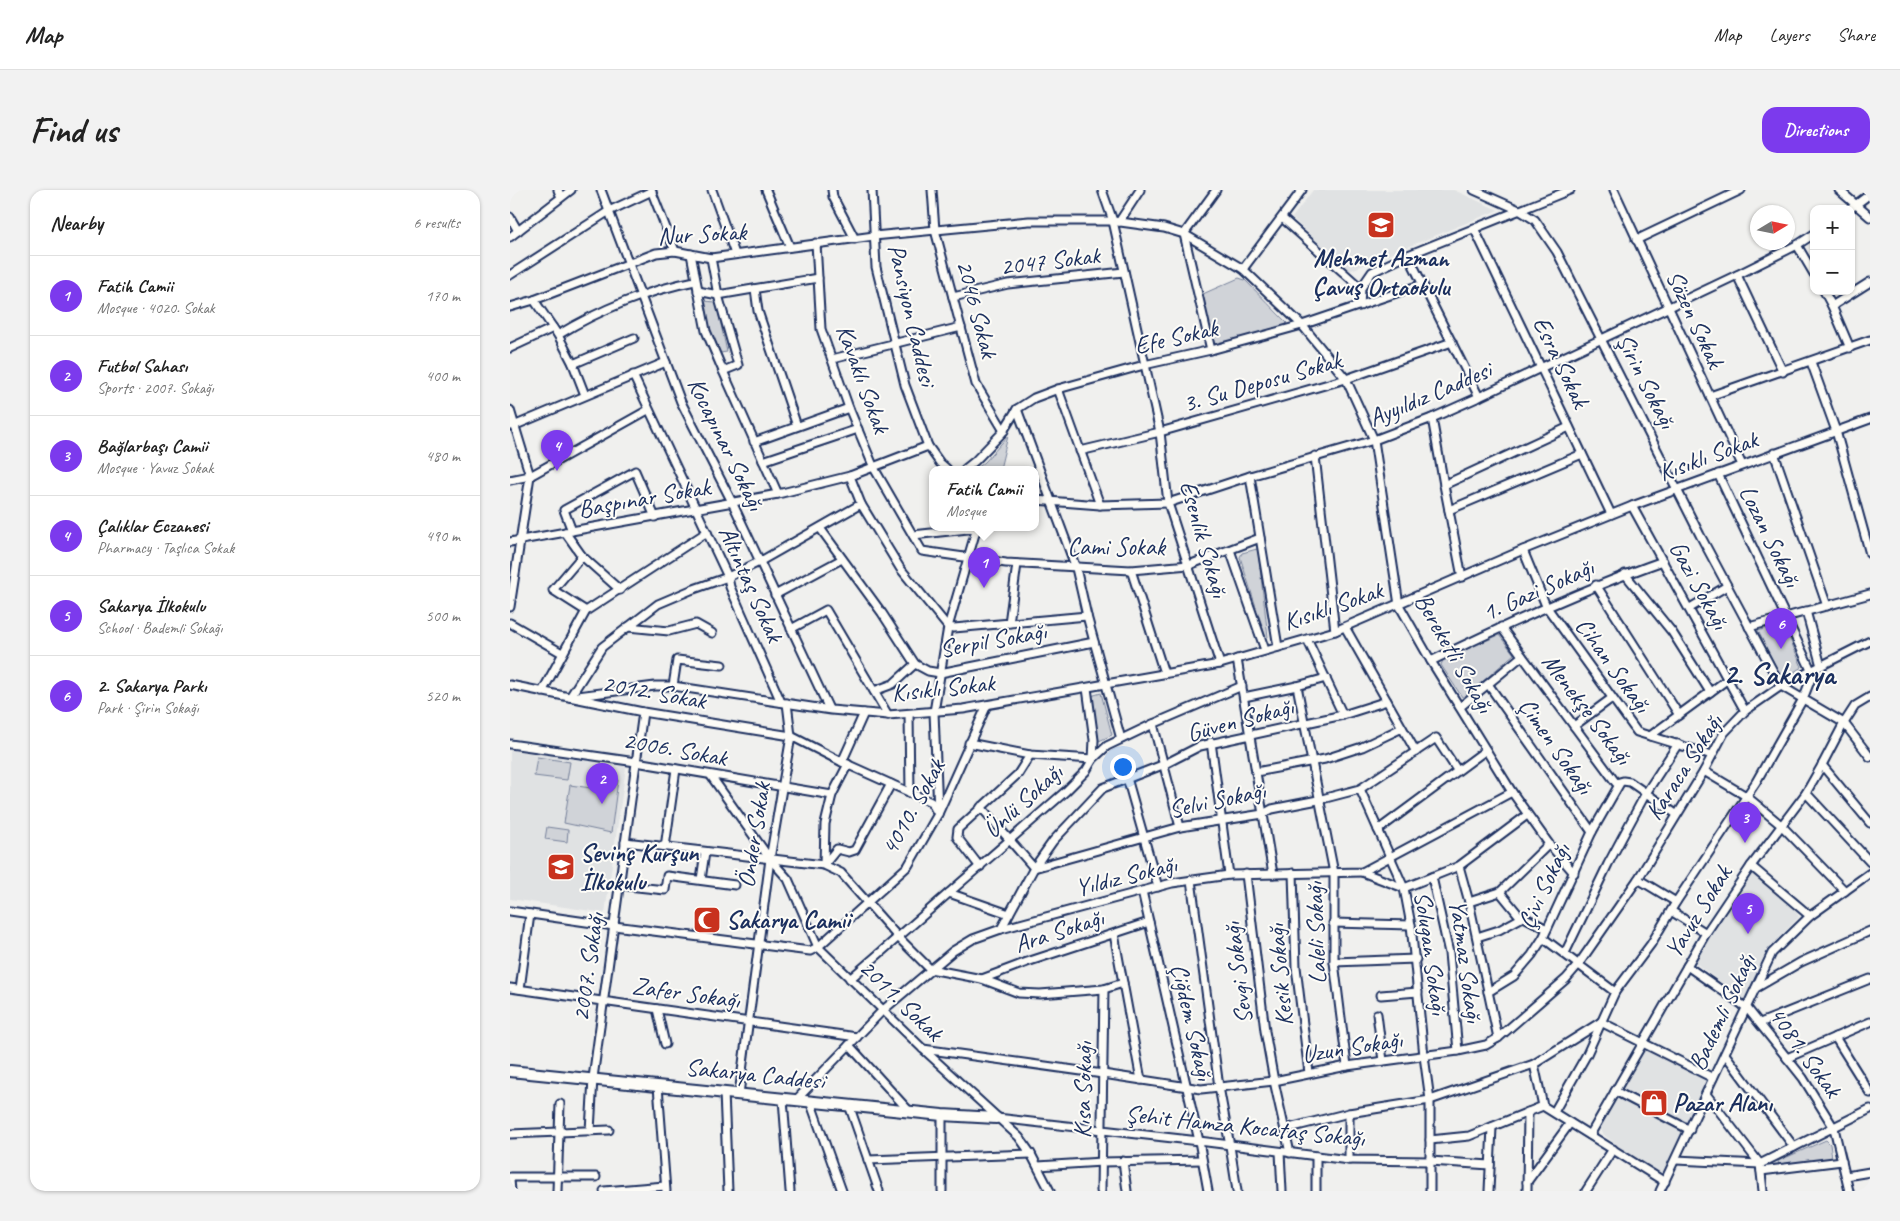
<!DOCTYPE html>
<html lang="en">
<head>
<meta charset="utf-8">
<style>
	:root { --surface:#fff; --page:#f2f2f2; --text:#222; --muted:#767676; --line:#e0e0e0; --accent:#7c3aed }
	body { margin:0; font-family:Caveat,sans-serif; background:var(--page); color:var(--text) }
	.controls { position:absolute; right:15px; top:15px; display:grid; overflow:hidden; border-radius:10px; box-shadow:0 1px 4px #0004 }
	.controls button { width:45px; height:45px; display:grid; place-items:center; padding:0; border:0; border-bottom:1px solid var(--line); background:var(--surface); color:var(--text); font:25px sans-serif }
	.compass { position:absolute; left:1240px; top:15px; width:45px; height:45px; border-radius:50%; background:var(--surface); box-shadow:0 1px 4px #0004; rotate:80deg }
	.you { position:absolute; left:612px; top:576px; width:18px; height:18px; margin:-12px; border:4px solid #fff; border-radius:50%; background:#1a73e8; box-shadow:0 0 0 8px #1a73e833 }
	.badge { display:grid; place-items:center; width:32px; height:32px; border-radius:50%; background:var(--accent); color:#fff; font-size:16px; font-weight:700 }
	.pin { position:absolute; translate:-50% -41px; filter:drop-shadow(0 1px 2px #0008) }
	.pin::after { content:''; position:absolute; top:26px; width:18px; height:15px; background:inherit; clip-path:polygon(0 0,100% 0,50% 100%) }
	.popup { position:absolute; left:419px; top:276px; width:110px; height:65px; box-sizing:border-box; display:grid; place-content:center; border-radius:10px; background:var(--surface); filter:drop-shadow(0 1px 4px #0005); font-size:16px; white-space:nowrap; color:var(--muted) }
	.popup b { font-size:19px; color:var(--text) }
	.popup::after { content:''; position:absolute; left:50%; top:100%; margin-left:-10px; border:10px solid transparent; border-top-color:var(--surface) }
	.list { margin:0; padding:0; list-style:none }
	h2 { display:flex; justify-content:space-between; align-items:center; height:65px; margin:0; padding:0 20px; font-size:21px }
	h2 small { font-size:16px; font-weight:400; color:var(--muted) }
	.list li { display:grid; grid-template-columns:32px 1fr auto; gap:15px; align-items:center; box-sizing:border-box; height:80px; padding:0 20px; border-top:1px solid var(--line) }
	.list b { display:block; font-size:19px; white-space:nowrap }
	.list p { margin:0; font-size:16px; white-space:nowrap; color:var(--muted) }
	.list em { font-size:16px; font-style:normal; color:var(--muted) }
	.map { position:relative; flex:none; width:1360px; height:1001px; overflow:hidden; border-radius:15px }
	header { display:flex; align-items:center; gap:30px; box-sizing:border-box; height:70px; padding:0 25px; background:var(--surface); border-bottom:1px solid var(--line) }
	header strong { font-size:24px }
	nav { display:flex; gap:28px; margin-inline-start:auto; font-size:18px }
	.intro { display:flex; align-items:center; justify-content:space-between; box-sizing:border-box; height:120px; padding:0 30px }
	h1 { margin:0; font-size:35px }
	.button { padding:12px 22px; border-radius:15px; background:var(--accent); color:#fff; font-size:18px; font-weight:700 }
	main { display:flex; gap:30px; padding:0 30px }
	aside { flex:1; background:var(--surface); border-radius:15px; box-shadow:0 1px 4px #0004 }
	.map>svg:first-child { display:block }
</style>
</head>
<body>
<header>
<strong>Map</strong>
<nav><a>Map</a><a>Layers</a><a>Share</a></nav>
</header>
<div class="intro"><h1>Find us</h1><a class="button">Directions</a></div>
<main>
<aside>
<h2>Nearby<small>6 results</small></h2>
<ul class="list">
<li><span class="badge">1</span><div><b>Fatih Camii</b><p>Mosque · 4020. Sokak</p></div><em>170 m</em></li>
<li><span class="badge">2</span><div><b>Futbol Sahası</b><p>Sports · 2007. Sokağı</p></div><em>400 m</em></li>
<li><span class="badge">3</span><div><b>Bağlarbaşı Camii</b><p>Mosque · Yavuz Sokak</p></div><em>480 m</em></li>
<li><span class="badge">4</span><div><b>Çalıklar Eczanesi</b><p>Pharmacy · Taşlıca Sokak</p></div><em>490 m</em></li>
<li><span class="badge">5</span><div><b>Sakarya İlkokulu</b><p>School · Bademli Sokağı</p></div><em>500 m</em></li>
<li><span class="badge">6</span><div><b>2. Sakarya Parkı</b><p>Park · Şirin Sokağı</p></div><em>520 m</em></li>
</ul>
</aside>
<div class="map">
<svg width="1360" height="1001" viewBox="0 0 1360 1001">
	<rect width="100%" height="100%" fill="#f0f0ee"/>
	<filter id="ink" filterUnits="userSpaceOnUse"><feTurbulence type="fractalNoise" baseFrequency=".02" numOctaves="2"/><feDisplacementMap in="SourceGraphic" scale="10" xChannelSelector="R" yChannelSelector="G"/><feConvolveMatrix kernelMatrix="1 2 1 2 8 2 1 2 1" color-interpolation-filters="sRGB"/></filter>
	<g filter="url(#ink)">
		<g fill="#e0e2e3">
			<path d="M803 0H944L988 20 839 81 782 28Z"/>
			<path d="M0 560 116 577 95 723 0 709Z"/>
			<path d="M1241 682 1285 720 1289 727 1256 761 1235 810 1184 772Z"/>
			<path d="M1136 857 1196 889 1153 984 1113 960 1093 944 1090 936Z"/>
		</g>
		<g fill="#d0d3d8" stroke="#76819b">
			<path d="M729 88 735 90 777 133 775 135 705 155 702 153 692 106 695 103Z"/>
			<path d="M193 111 206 112 217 162 210 163 198 134Z"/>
			<path d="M498 246 490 279H466L475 272Z"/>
			<path d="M747 359 748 361 758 447 756 448 730 367 732 363Z"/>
			<path d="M1273 433 1292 477 1272 489 1248 441Z"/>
			<path d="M989 445 1004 464 955 507H952L931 475 933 470Z"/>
			<path d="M591 503 602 545 589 551 581 506Z"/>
			<path d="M27 567 60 572 57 590 24 586Z"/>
			<path d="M83 584 108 590 101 643 54 633 60 595 81 598Z"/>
			<path d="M37 637 58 640 57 652 35 649Z"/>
			<path d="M1316 950 1320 954 1322 968 1269 976 1268 971Z"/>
		</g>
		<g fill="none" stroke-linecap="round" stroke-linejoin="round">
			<defs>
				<g id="street">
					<path d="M48 0 51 7"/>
					<path d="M91 0 171 212 222 312 319 519"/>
					<path d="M141 0 165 61"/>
					<path d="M202 0 225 64"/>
					<path d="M256 0 280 57"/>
					<path d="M322 0 323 7 345 49"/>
					<path d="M362 0 366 77 395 195 418 256 430 273 437 279"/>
					<path d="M422 0 425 40 466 194 494 241"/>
					<path d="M592 0 603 31 650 242 658 313 710 474"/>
					<path d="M964 0 1009 20 1025 30 1047 62 1190 345 1271 496 1334 533 1360 567"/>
					<path d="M1104 0 1232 275"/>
					<path d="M1329 0 1360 27"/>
					<path d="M1340 19 1360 4"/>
					<path d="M0 27 8 41"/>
					<path d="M772 28 851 98 850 116"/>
					<path d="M609 32 630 0"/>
					<path d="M964 38 1101 324"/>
					<path d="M0 47 61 0"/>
					<path d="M1126 50 1231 0"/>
					<path d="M306 53 311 139 339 218 364 278 412 361 496 373 621 380 679 375 750 348"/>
					<path d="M1287 55 1304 84"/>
					<path d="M181 64 196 141 213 181 228 175 208 105 201 68"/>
					<path d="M898 65 969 207"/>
					<path d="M733 79 792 0"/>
					<path d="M0 85 99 21 142 1"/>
					<path d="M1227 85 1273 182"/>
					<path d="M851 98 862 82 898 65 1060 0"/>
					<path d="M245 99 248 121 287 236"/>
					<path d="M188 101 208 105 308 88"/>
					<path d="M1314 101 1322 116 1340 158"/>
					<path d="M443 107 498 94 614 82"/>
					<path d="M24 110 48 145 63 174 75 205"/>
					<path d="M1322 116 1360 92"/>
					<path d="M0 117 24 110 146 63 165 61 201 68 364 46 519 31H603L654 38 674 44 733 79 792 135 836 189 864 250 889 415 921 471 1002 602 1039 654 1064 683"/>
					<path d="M48 145C89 120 138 100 185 91"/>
					<path d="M0 158 43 138"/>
					<path d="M701 160 674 44 706 0"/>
					<path d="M322 169 451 137"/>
					<path d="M1301 172 1326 241 1360 364"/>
					<path d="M63 174 124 148"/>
					<path d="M213 181 268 304"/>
					<path d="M123 185 218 387 220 397 271 512"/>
					<path d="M548 199 590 315"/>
					<path d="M1200 206 1360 150"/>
					<path d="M507 219 566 378 577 426 611 549"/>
					<path d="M0 220 20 286 0 417"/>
					<path d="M922 228 934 295 1059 237"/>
					<path d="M0 236 6 235 156 172"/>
					<path d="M244 252 339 218"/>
					<path d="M570 261 650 242 836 189 942 152"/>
					<path d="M1264 263 1317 416"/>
					<path d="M805 266 825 441"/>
					<path d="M253 271 348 239"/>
					<path d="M455 279 465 271 492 243 507 219 524 208 548 199 634 175 701 160 792 135 913 94"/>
					<path d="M340 286 351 314 390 378 438 437 444 438 577 426"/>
					<path d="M740 286 768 457"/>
					<path d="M0 290 20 286 138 220"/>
					<path d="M934 295 952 387"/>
					<path d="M525 310 590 315 658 313 740 286 864 250 922 228 969 207 1227 85 1287 55 1304 44"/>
					<path d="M1122 316 1235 521"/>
					<path d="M939 320 1072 264"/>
					<path d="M310 338 372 423 405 474 418 481 430 483 584 452"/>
					<path d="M62 341 54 320 125 281 145 327"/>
					<path d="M55 342 72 366 110 400"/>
					<path d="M403 345 467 338"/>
					<path d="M0 352 268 304 340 286 418 256"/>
					<path d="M720 360 755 460"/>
					<path d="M1013 360 1036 416 1127 542 1202 565"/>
					<path d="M72 366 43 400 76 421"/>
					<path d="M621 380 654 483"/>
					<path d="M1115 384 1162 442 1200 502"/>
					<path d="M1086 395 1169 525"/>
					<path d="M265 405 332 369"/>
					<path d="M1180 418 1217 396"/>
					<path d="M1296 421 1311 476"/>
					<path d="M0 433 52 463"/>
					<path d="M499 433 507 374"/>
					<path d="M118 437 159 441 186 434 202 443"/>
					<path d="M835 437 906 562"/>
					<path d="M991 437 1106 593 1113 591 1120 592 1166 624"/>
					<path d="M1239 437 1360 404"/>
					<path d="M281 439 316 420 378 525"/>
					<path d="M797 449 833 525"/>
					<path d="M727 469 763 684"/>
					<path d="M921 471C997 434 1073 399 1153 371"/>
					<path d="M978 494 1082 642"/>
					<path d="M0 495 133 522 281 546 332 572 421 612 428 624"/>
					<path d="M163 496 167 470 212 475"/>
					<path d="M787 496 824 683V772L837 876"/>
					<path d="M364 501 383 494 405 474"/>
					<path d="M32 502 76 421 197 342"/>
					<path d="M60 507 145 496H163L321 520 378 525 453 519 710 474 825 441 1013 360 1122 316 1360 229"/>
					<path d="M60 507 92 457 148 414 181 400 218 387 249 372 351 314"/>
					<path d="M734 507 787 496 816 488"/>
					<path d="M950 517 1012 466"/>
					<path d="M399 524 400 603"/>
					<path d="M643 534 670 637"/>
					<path d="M1064 536 1102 508"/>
					<path d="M1140 546 1218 489"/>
					<path d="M701 552 719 685"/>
					<path d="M459 553 520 565 583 569 584 550 577 498"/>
					<path d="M0 554 126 572 322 605"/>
					<path d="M332 572 354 523"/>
					<path d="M1312 575 1360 633"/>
					<path d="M1194 581 1236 606 1271 635 1335 701"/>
					<path d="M746 582 815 569 852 557 892 538"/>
					<path d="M201 586 260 669 278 689 308 757 413 859 509 947 521 964 540 1001"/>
					<path d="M617 588 648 697"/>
					<path d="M850 599 894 698 901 735 914 866 920 910V1001"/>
					<path d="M1296 603 1360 672"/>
					<path d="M471 617 524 678 670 637 753 624 762 619 808 610 850 599 926 548 947 580"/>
					<path d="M428 621 424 522 438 437 467 337"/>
					<path d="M868 640 976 560"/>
					<path d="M115 652 314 675 331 683 388 747 420 779 472 789 509 803 530 804 594 799 613 793"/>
					<path d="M155 657 166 579"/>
					<path d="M314 675 327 659 339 662 345 660 381 594"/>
					<path d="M314 675 315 634 322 605 338 574"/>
					<path d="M1241 676 1300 726"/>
					<path d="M470 677 447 647 448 639 508 584 520 565"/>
					<path d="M852 682 894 698 949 676"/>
					<path d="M783 683 786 777 799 883"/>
					<path d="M736 684 755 841 764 891 780 963"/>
					<path d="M922 687 939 763 948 861"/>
					<path d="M1128 689 1166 712"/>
					<path d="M191 690 195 662"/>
					<path d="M681 690 709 897 720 956 727 1001"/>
					<path d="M109 695 155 700 157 686 225 695"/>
					<path d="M632 701 689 951 698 1001"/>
					<path d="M990 702 1008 724 1037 739"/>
					<path d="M439 703 499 724"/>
					<path d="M959 712 990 702 1039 654"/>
					<path d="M0 721 104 736 300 761 308 757 398 676 428 624 477 515"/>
					<path d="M1161 721 1196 743"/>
					<path d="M823 733 901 735"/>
					<path d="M491 739 524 678 543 651 593 598 655 574 690 556 833 525 877 511"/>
					<path d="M604 744 631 890"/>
					<path d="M967 747 989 740 1013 727"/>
					<path d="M1033 748 1105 802 1077 864 1044 922"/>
					<path d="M1055 763 1098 674 1136 603 1168 554"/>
					<path d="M824 772 906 769"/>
					<path d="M1177 776 1237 818 1293 888 1324 938 1339 1001"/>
					<path d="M340 789 556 601 576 581 583 569 597 556 643 534 732 496"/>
					<path d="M472 789 517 772 639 732"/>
					<path d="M0 798 347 847"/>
					<path d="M1246 798 1291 772 1360 741"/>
					<path d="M10 799 20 724"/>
					<path d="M978 802 1004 786 1022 765 1033 748 1082 642 1110 593"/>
					<path d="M1105 802 1141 754 1166 712 1246 592 1293 509 1302 486 1301 480 1208 284"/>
					<path d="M871 805 908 802"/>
					<path d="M147 819 155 854"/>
					<path d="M867 824 873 871"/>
					<path d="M1091 832 1203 888"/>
					<path d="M1250 833 1360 789"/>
					<path d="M1325 847 1360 903"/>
					<path d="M988 848 959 712 949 676 1017 625"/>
					<path d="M339 855 400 922"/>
					<path d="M413 859 593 884 691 899 764 891 837 876 948 861 976 855 988 848 1056 789 1068 775 1128 689 1194 581 1214 543 1235 521 1271 496 1360 451"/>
					<path d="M1215 864 1284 957"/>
					<path d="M1277 868 1360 832"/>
					<path d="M148 896 156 1001"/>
					<path d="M1105 901 1180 940"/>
					<path d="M214 902 218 1001"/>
					<path d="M229 904 260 669 281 546 277 513"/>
					<path d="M1196 904 1250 974 1253 1001"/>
					<path d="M273 909 280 1001"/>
					<path d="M286 910 372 821 443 761 463 749 491 739 662 693 719 685 852 682 1002 602"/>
					<path d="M300 911 332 1001"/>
					<path d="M339 915 369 1001"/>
					<path d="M1033 916 1155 992"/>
					<path d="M1033 916 1024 874 1091 832"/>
					<path d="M432 925V1001"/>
					<path d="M487 928 689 951 839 970 920 971 980 975"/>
					<path d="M775 939 839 923 920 910 1024 874"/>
					<path d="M80 941 83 888 133 522"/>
					<path d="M0 944 99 940"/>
					<path d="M1080 945 1196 743 1241 676 1296 603 1312 575 1334 533 1345 516 1360 507"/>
					<path d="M920 950 959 946 1033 916"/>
					<path d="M770 962 772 1001"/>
					<path d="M806 966V1001"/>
					<path d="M358 970 521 964"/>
					<path d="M839 970V923"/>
					<path d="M1166 970 1250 974 1360 919"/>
					<path d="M613 971 617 1001"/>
					<path d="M528 976 592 972 692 970"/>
					<path d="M1251 981 1332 971"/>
					<path d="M1336 986 1360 982"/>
					<path d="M0 987H86"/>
					<path d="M0 990 1 1001"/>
					<path d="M1017 992 1060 933"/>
					<path d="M47 1001 50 914"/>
					<path d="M94 1001 155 996"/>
					<path d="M591 1001 594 799"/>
					<path d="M979 1001 982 937"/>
					<path d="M1017 1001 1018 922"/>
					<path d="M1076 1001 1103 959"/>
					<path d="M1150 1001 1262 763 1300 726 1360 683"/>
				</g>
				<path id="secondary" d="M0 881 432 925 486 928"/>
			</defs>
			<use href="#street" stroke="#1b2f5e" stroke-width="11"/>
			<use href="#secondary" stroke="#1b2f5e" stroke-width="14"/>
			<use href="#street" stroke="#fdfcf7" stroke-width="7"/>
			<use href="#secondary" stroke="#fdfcf7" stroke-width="10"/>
		</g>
	</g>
	<defs>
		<symbol id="school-square" viewBox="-11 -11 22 22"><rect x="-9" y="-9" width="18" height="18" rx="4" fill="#c8321e" stroke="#fdfcf7"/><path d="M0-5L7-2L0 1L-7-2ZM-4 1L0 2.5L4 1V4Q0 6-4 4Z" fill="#fff"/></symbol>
		<symbol id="mosque-square" viewBox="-11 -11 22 22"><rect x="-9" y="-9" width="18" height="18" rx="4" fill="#c8321e" stroke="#fdfcf7"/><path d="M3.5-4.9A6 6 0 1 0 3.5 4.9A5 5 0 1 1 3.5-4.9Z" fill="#fff"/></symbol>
		<symbol id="shop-square" viewBox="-11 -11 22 22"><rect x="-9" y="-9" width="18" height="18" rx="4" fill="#c8321e" stroke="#fdfcf7"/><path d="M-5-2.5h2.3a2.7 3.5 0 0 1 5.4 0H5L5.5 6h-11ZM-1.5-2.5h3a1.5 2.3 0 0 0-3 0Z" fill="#fff"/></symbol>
	</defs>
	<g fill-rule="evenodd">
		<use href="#school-square" x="855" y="19" width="32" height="32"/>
		<use href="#school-square" x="35" y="661" width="32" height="32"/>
		<use href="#mosque-square" x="181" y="714" width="32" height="32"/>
		<use href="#shop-square" x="1128" y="897" width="32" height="32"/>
	</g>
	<g text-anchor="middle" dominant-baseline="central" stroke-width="4" stroke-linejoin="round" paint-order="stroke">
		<g font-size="25" fill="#1b2f5e" stroke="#fdfcf7">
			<text transform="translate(192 44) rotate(-3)">Nur Sokak</text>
			<text transform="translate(540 71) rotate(-7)">2047 Sokak</text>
			<text transform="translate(467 119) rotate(75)">2046 Sokak</text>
			<text transform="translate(402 125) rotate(77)">Pansiyon Caddesi</text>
			<text transform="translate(1185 129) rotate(65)">Sözen Sokak</text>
			<text transform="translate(666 147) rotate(-13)">Efe Sokak</text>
			<text transform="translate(1051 172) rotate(64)">Esra Sokak</text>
			<text transform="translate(353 189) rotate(70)">Kavaklı Sokak</text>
			<text transform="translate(1136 191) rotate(63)">Şirin Sokağı</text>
			<text transform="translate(752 192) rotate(-16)">3. Su Deposu Sokak</text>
			<text transform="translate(920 204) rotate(-23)">Ayyıldız Caddesi</text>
			<text transform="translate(216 254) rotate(64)">Kocapınar Sokağı</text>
			<text transform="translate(1198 266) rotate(-20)">Kısıklı Sokak</text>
			<text transform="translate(134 308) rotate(-10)">Başpınar Sokak</text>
			<text transform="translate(1260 346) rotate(64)">Lozan Sokağı</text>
			<text transform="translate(694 349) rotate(74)">Esenlik Sokağı</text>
			<text x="606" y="357">Cami Sokak</text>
			<text transform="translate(241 394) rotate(66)">Altıntaş Sokak</text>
			<text transform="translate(1189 395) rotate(61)">Gazi Sokağı</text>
			<text transform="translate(1028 400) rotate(-24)">1. Gazi Sokağı</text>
			<text transform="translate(823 416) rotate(-19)">Kısıklı Sokak</text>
			<text transform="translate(483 450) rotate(-10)">Serpil Sokağı</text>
			<text transform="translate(944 463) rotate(60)">Bereketli Sokağı</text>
			<text transform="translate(1103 475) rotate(54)">Cihan Sokağı</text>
			<text transform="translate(433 498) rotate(-6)">Kısıklı Sokak</text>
			<text transform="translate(144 502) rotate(10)">2012. Sokak</text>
			<text transform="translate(1077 519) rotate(53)">Menekşe Sokağı</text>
			<text transform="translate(730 530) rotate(-15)">Güven Sokağı</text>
			<text transform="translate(1046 556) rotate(55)">Çimen Sokağı</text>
			<text transform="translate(165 559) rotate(10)">2006. Sokak</text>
			<text transform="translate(1174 577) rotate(-57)">Karaca Sokağı</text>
			<text transform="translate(707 610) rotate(-12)">Selvi Sokağı</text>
			<text transform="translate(513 611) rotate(-42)">Ünlü Sokağı</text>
			<text transform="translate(403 617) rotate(-61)">4010. Sokak</text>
			<text transform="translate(244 645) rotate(-81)">Önder Sokak</text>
			<text transform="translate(616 686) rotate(-14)">Yıldız Sokağı</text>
			<text transform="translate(1034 696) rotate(-65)">Çivi Sokağı</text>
			<text transform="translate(1188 722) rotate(-58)">Yavuz Sokak</text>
			<text transform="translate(549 741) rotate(-18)">Ara Sokağı</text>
			<text transform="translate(806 743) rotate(-92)">Laleli Sokağı</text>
			<text transform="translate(921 763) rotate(82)">Solugan Sokağı</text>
			<text transform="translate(956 771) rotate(82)">Yatmaz Sokağı</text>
			<text transform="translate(78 777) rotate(-82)">2007. Sokağı</text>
			<text transform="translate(728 783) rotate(-97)">Sevgi Sokağı</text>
			<text transform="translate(770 785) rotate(-95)">Kesik Sokağı</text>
			<text transform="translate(176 803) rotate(8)">Zafer Sokağı</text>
			<text transform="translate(391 810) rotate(44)">2011. Sokak</text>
			<text transform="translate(1212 822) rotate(-65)">Bademli Sokağı</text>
			<text transform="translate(682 832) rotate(77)">Çiğdem Sokağı</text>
			<text transform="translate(842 857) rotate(-9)">Uzun Sokağı</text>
			<text transform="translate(1295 862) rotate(54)">4081. Sokak</text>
			<text transform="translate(245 884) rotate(6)">Sakarya Caddesi</text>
			<text transform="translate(573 900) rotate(-89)">Kısa Sokağı</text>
			<text transform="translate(735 936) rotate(6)">Şehit Hamza Kocataş Sokağı</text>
		</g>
		<g font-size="25" font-weight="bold" fill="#1b2f5e" stroke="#fdfcf7" text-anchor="start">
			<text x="871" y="68" text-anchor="middle">Mehmet Azman<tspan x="871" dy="29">Çavuş Ortaokulu</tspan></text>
			<text x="70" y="663">Sevinç Kurşun<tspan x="70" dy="29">İlkokulu</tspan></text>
			<text x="216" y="730">Sakarya Camii</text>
			<text x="1163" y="913">Pazar Alanı</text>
		</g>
		<g font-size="30" font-weight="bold" fill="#1b2f5e" stroke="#fdfcf7">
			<text x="1269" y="484">2. Sakarya</text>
		</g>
	</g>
</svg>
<div class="controls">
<button>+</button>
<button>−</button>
</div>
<svg class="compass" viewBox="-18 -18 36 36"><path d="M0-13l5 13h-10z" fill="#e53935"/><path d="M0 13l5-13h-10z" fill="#767676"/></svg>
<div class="you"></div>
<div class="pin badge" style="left:474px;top:398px">1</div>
<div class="popup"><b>Fatih Camii</b>Mosque</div>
<div class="pin badge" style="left:92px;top:614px">2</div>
<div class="pin badge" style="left:1235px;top:653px">3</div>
<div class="pin badge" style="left:47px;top:281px">4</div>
<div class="pin badge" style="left:1238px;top:744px">5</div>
<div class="pin badge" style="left:1271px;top:459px">6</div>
</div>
</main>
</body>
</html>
